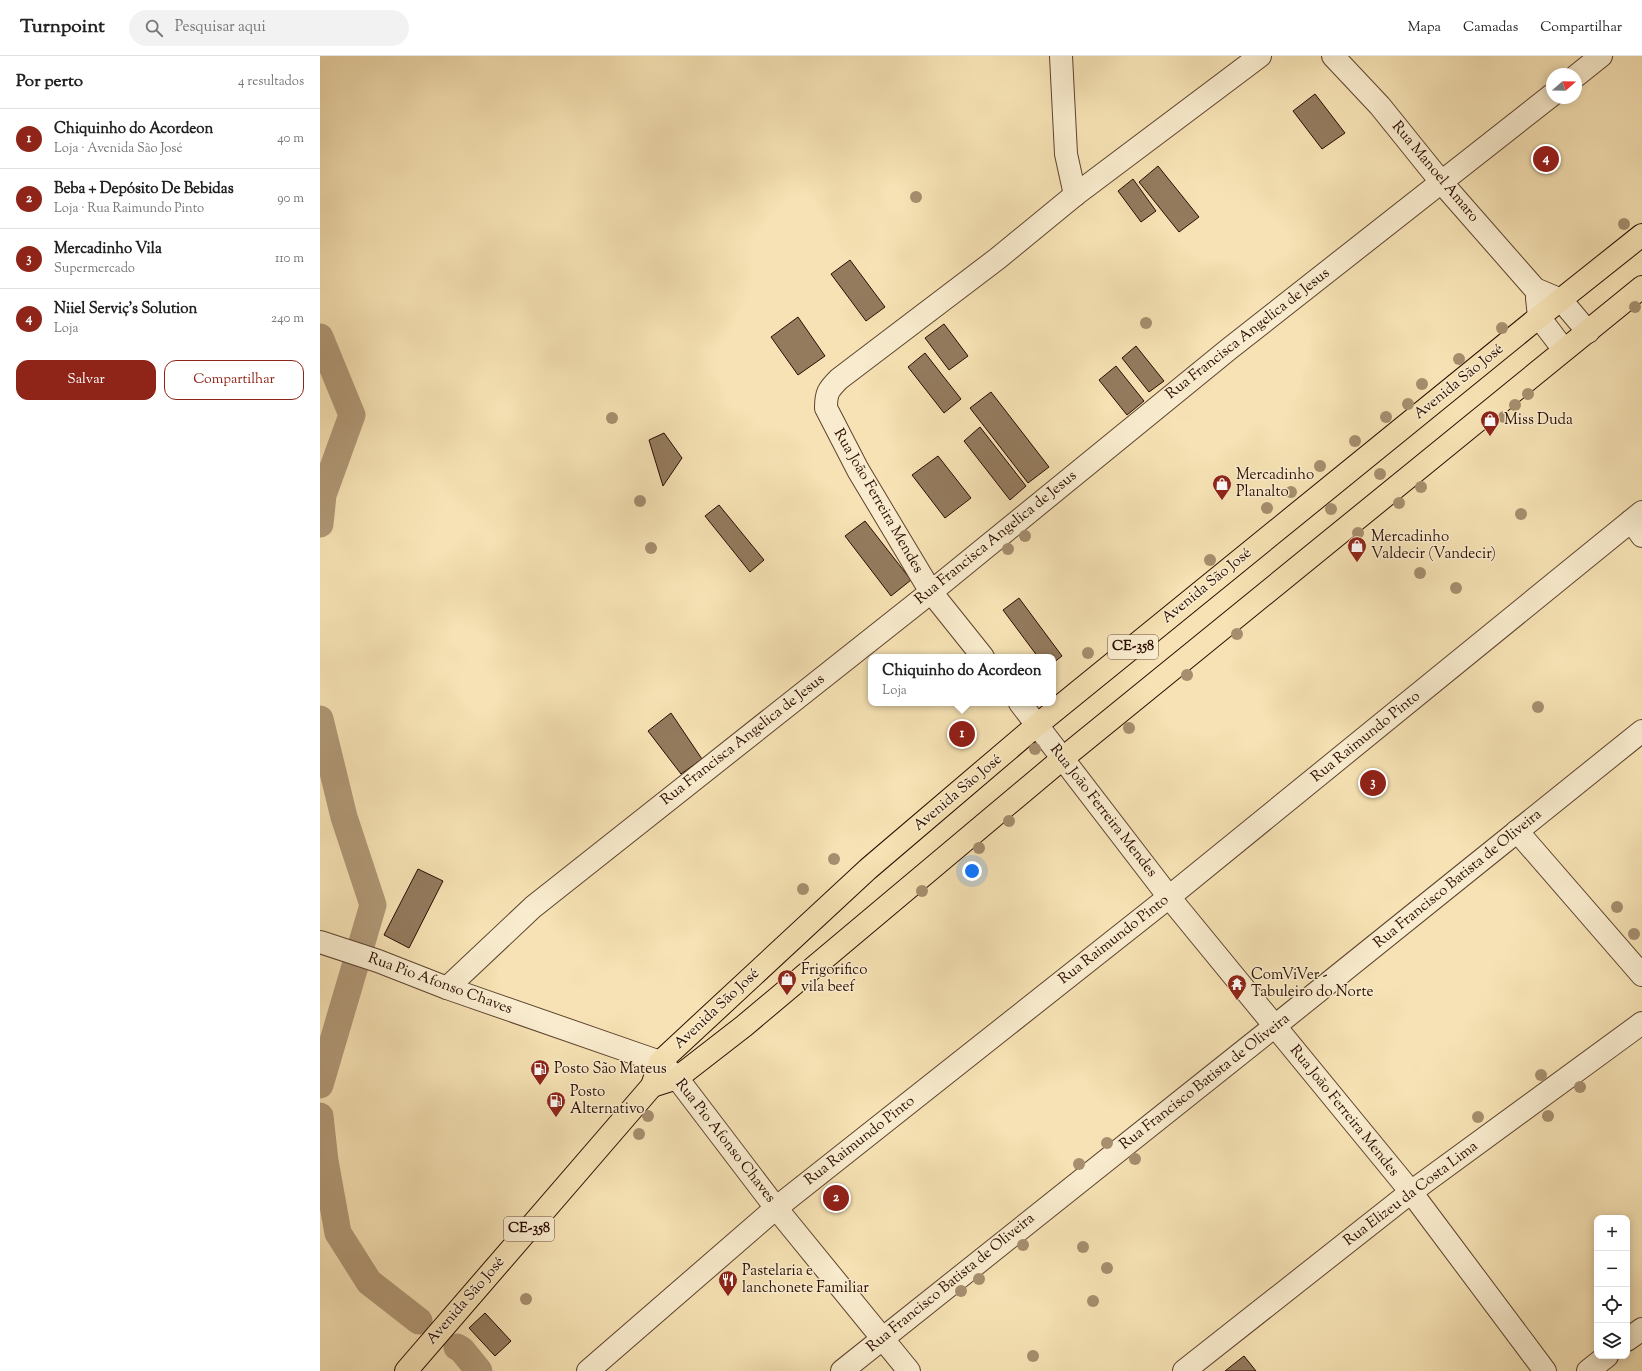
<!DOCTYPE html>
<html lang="pt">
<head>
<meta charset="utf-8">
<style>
	:root { --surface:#fff; --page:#f2f2f2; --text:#222; --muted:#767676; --line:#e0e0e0; --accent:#8f2418 }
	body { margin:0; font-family:"Sorts Mill Goudy",serif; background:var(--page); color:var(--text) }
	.controls { position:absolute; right:12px; bottom:12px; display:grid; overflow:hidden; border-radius:8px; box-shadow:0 2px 10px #0003 }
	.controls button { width:36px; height:36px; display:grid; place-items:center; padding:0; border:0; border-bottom:1px solid var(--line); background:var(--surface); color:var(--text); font:20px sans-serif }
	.compass { position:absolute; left:1226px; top:12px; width:36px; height:36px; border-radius:50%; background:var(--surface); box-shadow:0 2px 10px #0003; rotate:70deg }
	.you { position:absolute; left:652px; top:815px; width:14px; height:14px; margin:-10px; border:3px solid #fff; border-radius:50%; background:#1a73e8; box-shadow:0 0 0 6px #1a73e833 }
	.badge { display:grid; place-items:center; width:26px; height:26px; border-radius:50%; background:var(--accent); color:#fff; font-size:13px; font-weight:700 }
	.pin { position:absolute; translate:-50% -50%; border:2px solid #fff; box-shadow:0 1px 4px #0006 }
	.popup { position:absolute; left:548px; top:598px; width:188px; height:52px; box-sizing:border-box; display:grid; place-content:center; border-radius:8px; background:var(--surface); filter:drop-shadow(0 1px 3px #0005); font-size:13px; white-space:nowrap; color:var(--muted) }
	.popup b { font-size:15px; color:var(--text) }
	.popup::after { content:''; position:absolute; left:50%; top:100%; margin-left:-8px; border:8px solid transparent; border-top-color:var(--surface) }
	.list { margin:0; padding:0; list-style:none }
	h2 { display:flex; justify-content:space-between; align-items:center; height:52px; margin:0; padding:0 16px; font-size:17px }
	h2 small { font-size:13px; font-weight:400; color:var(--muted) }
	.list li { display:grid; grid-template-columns:26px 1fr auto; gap:12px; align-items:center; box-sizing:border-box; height:60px; padding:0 16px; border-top:1px solid var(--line) }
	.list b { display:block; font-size:15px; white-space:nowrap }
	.list p { margin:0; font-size:13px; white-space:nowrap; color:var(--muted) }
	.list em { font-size:13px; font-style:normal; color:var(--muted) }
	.actions { display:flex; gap:8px; padding:12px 16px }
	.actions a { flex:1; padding:9px 0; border:1px solid var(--accent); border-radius:12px; text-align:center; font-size:14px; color:var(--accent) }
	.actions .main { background:var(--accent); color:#fff }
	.icon { flex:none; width:22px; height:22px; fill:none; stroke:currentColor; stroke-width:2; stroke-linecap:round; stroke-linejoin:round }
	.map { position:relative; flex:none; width:1322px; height:1315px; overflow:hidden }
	header { display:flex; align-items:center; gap:24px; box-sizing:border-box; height:56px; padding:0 20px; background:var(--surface); border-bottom:1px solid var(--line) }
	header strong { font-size:19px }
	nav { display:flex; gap:22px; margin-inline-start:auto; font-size:14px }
	.search { width:280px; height:36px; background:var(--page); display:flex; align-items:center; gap:10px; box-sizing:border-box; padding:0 14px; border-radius:22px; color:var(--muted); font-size:15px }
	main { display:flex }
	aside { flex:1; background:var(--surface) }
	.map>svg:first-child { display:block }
</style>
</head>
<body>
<header>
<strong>Turnpoint</strong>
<div class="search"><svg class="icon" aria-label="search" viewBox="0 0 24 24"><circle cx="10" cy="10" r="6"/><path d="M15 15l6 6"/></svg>Pesquisar aqui</div>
<nav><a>Mapa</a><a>Camadas</a><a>Compartilhar</a></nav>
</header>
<main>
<aside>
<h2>Por perto<small>4 resultados</small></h2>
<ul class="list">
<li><span class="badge">1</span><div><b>Chiquinho do Acordeon</b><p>Loja · Avenida São José</p></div><em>40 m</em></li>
<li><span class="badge">2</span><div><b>Beba + Depósito De Bebidas</b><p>Loja · Rua Raimundo Pinto</p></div><em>90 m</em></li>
<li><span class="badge">3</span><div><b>Mercadinho Vila</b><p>Supermercado</p></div><em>110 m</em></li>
<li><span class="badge">4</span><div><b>Niiel Serviç's Solution</b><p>Loja</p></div><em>240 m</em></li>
</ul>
<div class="actions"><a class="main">Salvar</a><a>Compartilhar</a></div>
</aside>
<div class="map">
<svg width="1322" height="1315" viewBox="0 0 1322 1315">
	<rect width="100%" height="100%" fill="#f6e2b4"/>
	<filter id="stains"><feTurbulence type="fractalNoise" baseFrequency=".005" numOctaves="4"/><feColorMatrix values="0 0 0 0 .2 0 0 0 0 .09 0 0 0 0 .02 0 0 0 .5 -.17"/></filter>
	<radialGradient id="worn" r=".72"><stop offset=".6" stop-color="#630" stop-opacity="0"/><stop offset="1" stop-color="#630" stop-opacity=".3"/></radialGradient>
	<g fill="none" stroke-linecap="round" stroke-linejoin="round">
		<g stroke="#b19977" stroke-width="27">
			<path d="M0 281 32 359 3 439 0 468"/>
			<path d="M0 663 24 761 53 849 0 1029"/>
			<path d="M0 1060 5 1105 18 1177 49 1226 99 1265"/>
			<path d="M137 1291 142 1294 159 1315"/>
		</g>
	</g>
	<g fill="#947b5e" stroke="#2a0c01">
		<path d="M995 38 1025 77 1002 93 973 55Z"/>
		<path d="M838 110 879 161 859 176 819 126Z"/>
		<path d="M813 123 836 155 821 166 798 135Z"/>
		<path d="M530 204 565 251 546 265 511 218Z"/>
		<path d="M478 261 505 300 478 319 451 281Z"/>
		<path d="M624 268 648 300 629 314 605 282Z"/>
		<path d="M816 290 844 325 829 336 802 302Z"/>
		<path d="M605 297 641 343 624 357 588 311Z"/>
		<path d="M796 310 824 345 807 359 779 324Z"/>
		<path d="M671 336 729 411 708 427 650 352Z"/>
		<path d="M660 371 706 430 690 444 644 385Z"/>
		<path d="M344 377 362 402 343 430 329 384Z"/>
		<path d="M618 400 651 442 625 462 592 419Z"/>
		<path d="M399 449 444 504 430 516 385 460Z"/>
		<path d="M545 465 591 524 571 540 525 480Z"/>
		<path d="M699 542 742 600 733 607V601H718L683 554Z"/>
		<path d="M351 657 382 703 361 718 328 675Z"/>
		<path d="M98 813 123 825 89 892 64 879Z"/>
		<path d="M165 1257 191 1285 175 1300 149 1272Z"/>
		<path d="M924 1300 936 1315H905Z"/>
	</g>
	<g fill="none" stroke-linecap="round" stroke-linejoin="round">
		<defs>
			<g id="minor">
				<path d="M741 0 746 98 755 139"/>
				<path d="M1013 0 1060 50 1122 127 1215 233 1241 244 1268 276"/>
				<path d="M1256 20 1281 0"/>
				<path d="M1217 242 1219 261 1244 294"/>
				<path d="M1311 465 1322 480"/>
				<path d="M663 601 611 536 538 414 506 352C506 337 508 334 519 323L677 203 755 139 940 0"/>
				<path d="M700 647 849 841 1091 1136 1225 1315"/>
				<path d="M1197 775 1322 919"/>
				<path d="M0 886 58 905 127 932 340 1006 357 1022 456 1152 589 1315"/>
				<path d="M127 932 213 851 611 536 909 293 1232 39"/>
				<path d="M1307 1284 1322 1273"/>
				<path d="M268 1315 456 1152 849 841 1322 456"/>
				<path d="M522 1315 955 970 1322 675"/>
				<path d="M864 1315 1091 1136 1322 967"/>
				<path d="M1268 1315 1287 1300"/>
			</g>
			<g id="major">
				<path d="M332 1030 357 1022 424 970 742 703 1322 231"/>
				<path d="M86 1315 332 1030 340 1006 548 813 717 669 1219 261 1322 179"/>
			</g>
		</defs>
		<use href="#minor" stroke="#5d422e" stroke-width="24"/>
		<use href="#major" stroke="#2a0c01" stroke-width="24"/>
		<use href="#minor" stroke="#f9ecce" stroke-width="22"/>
		<use href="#major" stroke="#f6e2b4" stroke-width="22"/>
	</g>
	<g fill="#a68e6e">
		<circle cx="596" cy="141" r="6"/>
		<circle cx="1304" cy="168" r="6"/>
		<circle cx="1315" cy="251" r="6"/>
		<circle cx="826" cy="267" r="6"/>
		<circle cx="1182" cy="272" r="6"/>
		<circle cx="1139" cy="303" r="6"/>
		<circle cx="1102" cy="328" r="6"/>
		<circle cx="1208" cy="338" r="6"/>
		<circle cx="1088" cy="348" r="6"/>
		<circle cx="1195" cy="349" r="6"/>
		<circle cx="1066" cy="361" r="6"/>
		<circle cx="1184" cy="361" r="6"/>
		<circle cx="292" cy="362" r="6"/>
		<circle cx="1035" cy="385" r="6"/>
		<circle cx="1000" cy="410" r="6"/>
		<circle cx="1060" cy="418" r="6"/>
		<circle cx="1101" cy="431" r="6"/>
		<circle cx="971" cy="436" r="6"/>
		<circle cx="320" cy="445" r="6"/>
		<circle cx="1079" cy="447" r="6"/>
		<circle cx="947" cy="452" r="6"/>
		<circle cx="1011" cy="453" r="6"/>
		<circle cx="1201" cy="458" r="6"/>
		<circle cx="1038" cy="477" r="6"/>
		<circle cx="705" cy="480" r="6"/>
		<circle cx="331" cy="492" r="6"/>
		<circle cx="688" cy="493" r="6"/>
		<circle cx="890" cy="504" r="6"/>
		<circle cx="1100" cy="517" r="6"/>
		<circle cx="1136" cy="532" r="6"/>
		<circle cx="917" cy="578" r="6"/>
		<circle cx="768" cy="597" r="6"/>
		<circle cx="867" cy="619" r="6"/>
		<circle cx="1218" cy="651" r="6"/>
		<circle cx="809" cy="672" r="6"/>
		<circle cx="715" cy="693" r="6"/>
		<circle cx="689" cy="765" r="6"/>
		<circle cx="659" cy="792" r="6"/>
		<circle cx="514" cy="803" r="6"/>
		<circle cx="483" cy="833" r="6"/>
		<circle cx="602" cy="835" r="6"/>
		<circle cx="1297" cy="851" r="6"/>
		<circle cx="1314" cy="878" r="6"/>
		<circle cx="1221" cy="1019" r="6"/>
		<circle cx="1260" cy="1031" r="6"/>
		<circle cx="328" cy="1060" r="6"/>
		<circle cx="1228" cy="1060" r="6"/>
		<circle cx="1158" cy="1061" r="6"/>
		<circle cx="319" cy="1078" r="6"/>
		<circle cx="787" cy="1087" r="6"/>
		<circle cx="815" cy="1103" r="6"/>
		<circle cx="759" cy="1108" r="6"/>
		<circle cx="703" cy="1189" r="6"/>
		<circle cx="763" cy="1191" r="6"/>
		<circle cx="787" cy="1212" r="6"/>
		<circle cx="659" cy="1223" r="6"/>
		<circle cx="641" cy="1235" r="6"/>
		<circle cx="206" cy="1243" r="6"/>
		<circle cx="773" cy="1245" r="6"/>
		<circle cx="713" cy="1300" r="6"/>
	</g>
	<defs>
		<symbol id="shop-pin" viewBox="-11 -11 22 30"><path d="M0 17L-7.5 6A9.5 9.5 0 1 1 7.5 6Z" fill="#8f2418" stroke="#f9ecce"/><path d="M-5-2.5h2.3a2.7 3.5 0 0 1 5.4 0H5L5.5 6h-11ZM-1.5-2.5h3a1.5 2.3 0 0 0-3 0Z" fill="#fff"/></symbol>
		<symbol id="temple-pin" viewBox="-11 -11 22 30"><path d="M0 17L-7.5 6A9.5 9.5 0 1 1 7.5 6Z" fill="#8f2418" stroke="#f9ecce"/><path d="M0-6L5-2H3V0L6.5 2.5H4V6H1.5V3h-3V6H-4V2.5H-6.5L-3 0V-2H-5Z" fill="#fff"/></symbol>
		<symbol id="fuel-pin" viewBox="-11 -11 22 30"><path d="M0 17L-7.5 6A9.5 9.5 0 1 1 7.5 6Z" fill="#8f2418" stroke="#f9ecce"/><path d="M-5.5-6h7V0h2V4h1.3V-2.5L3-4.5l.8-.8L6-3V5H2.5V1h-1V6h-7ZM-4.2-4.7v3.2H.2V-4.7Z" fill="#fff"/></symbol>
		<symbol id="restaurant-pin" viewBox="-11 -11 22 30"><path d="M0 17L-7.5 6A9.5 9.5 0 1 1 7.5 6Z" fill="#8f2418" stroke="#f9ecce"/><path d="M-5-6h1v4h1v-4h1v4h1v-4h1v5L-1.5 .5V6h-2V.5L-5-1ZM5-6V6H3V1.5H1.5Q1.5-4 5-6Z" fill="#fff"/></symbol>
	</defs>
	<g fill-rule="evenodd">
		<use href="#shop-pin" x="1159" y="353" width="22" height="30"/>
		<use href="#shop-pin" x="891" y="417" width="22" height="30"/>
		<use href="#shop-pin" x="1026" y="479" width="22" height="30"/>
		<use href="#shop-pin" x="456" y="912" width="22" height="30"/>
		<use href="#temple-pin" x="906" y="917" width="22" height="30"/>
		<use href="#fuel-pin" x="209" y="1002" width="22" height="30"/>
		<use href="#fuel-pin" x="225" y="1034" width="22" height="30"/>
		<use href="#restaurant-pin" x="397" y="1213" width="22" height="30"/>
	</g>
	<g text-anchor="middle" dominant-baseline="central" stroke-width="3" stroke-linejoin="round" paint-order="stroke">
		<g fill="#f9ecce" stroke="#684f3e" stroke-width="1">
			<rect x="788" y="579" width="50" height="24" rx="3"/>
			<rect x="184" y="1161" width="50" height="24" rx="3"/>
		</g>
		<g font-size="14" font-weight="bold" fill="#2a0c01">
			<text x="813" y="591">CE-358</text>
			<text x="209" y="1173">CE-358</text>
		</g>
		<g font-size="15" fill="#2a0c01" stroke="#f9ecce">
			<text transform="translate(1115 116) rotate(50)">Rua Manoel Amaro</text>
			<text transform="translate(928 278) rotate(-38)">Rua Francisca Angelica de Jesus</text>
			<text transform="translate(1139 326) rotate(-39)">Avenida São José</text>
			<text transform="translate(558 445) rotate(60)">Rua João Ferreira Mendes</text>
			<text transform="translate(676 482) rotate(-39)">Rua Francisca Angelica de Jesus</text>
			<text transform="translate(887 530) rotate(-39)">Avenida São José</text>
			<text transform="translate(1046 681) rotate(-39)">Rua Raimundo Pinto</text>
			<text transform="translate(423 684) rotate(-38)">Rua Francisca Angelica de Jesus</text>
			<text transform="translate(638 737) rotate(-40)">Avenida São José</text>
			<text transform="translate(783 755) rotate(52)">Rua João Ferreira Mendes</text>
			<text transform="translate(1138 823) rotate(-39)">Rua Francisco Batista de Oliveira</text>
			<text transform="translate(794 884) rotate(-38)">Rua Raimundo Pinto</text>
			<text transform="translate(120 928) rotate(20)">Rua Pio Afonso Chaves</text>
			<text transform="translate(397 953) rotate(-43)">Avenida São José</text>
			<text transform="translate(885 1026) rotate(-38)">Rua Francisco Batista de Oliveira</text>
			<text transform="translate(1024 1055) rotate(51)">Rua João Ferreira Mendes</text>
			<text transform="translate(405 1085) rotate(52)">Rua Pio Afonso Chaves</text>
			<text transform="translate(540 1085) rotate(-38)">Rua Raimundo Pinto</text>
			<text transform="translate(1091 1138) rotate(-37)">Rua Elizeu da Costa Lima</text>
			<text transform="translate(631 1227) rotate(-39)">Rua Francisco Batista de Oliveira</text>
			<text transform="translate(146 1245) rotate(-49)">Avenida São José</text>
		</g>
		<g font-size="15" fill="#2a0c01" stroke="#f9ecce" text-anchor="start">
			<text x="1184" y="364">Miss Duda</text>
			<text x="916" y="419">Mercadinho<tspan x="916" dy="17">Planalto</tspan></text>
			<text x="1051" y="481">Mercadinho<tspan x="1051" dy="17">Valdecir (Vandecir)</tspan></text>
			<text x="481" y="914">Frigorifico<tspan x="481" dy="17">vila beef</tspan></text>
			<text x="931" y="919">ComViVer -<tspan x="931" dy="17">Tabuleiro do Norte</tspan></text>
			<text x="234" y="1013">Posto São Mateus</text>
			<text x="250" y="1036">Posto<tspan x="250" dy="17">Alternativo</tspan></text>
			<text x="422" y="1215">Pastelaria e<tspan x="422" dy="17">lanchonete Familiar</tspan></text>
		</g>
	</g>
	<rect width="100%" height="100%" filter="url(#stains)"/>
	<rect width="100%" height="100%" fill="url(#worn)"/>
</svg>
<div class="controls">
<button>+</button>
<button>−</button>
<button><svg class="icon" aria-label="locate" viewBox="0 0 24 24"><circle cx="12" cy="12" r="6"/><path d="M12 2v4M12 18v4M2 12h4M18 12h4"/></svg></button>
<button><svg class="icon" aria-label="layers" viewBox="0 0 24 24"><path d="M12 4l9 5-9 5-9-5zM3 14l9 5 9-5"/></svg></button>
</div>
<svg class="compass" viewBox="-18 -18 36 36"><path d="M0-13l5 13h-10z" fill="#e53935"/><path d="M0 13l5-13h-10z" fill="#767676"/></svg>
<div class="you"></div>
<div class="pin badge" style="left:642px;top:678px">1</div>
<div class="popup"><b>Chiquinho do Acordeon</b>Loja</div>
<div class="pin badge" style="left:516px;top:1142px">2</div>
<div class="pin badge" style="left:1053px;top:727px">3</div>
<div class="pin badge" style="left:1226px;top:103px">4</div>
</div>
</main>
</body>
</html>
